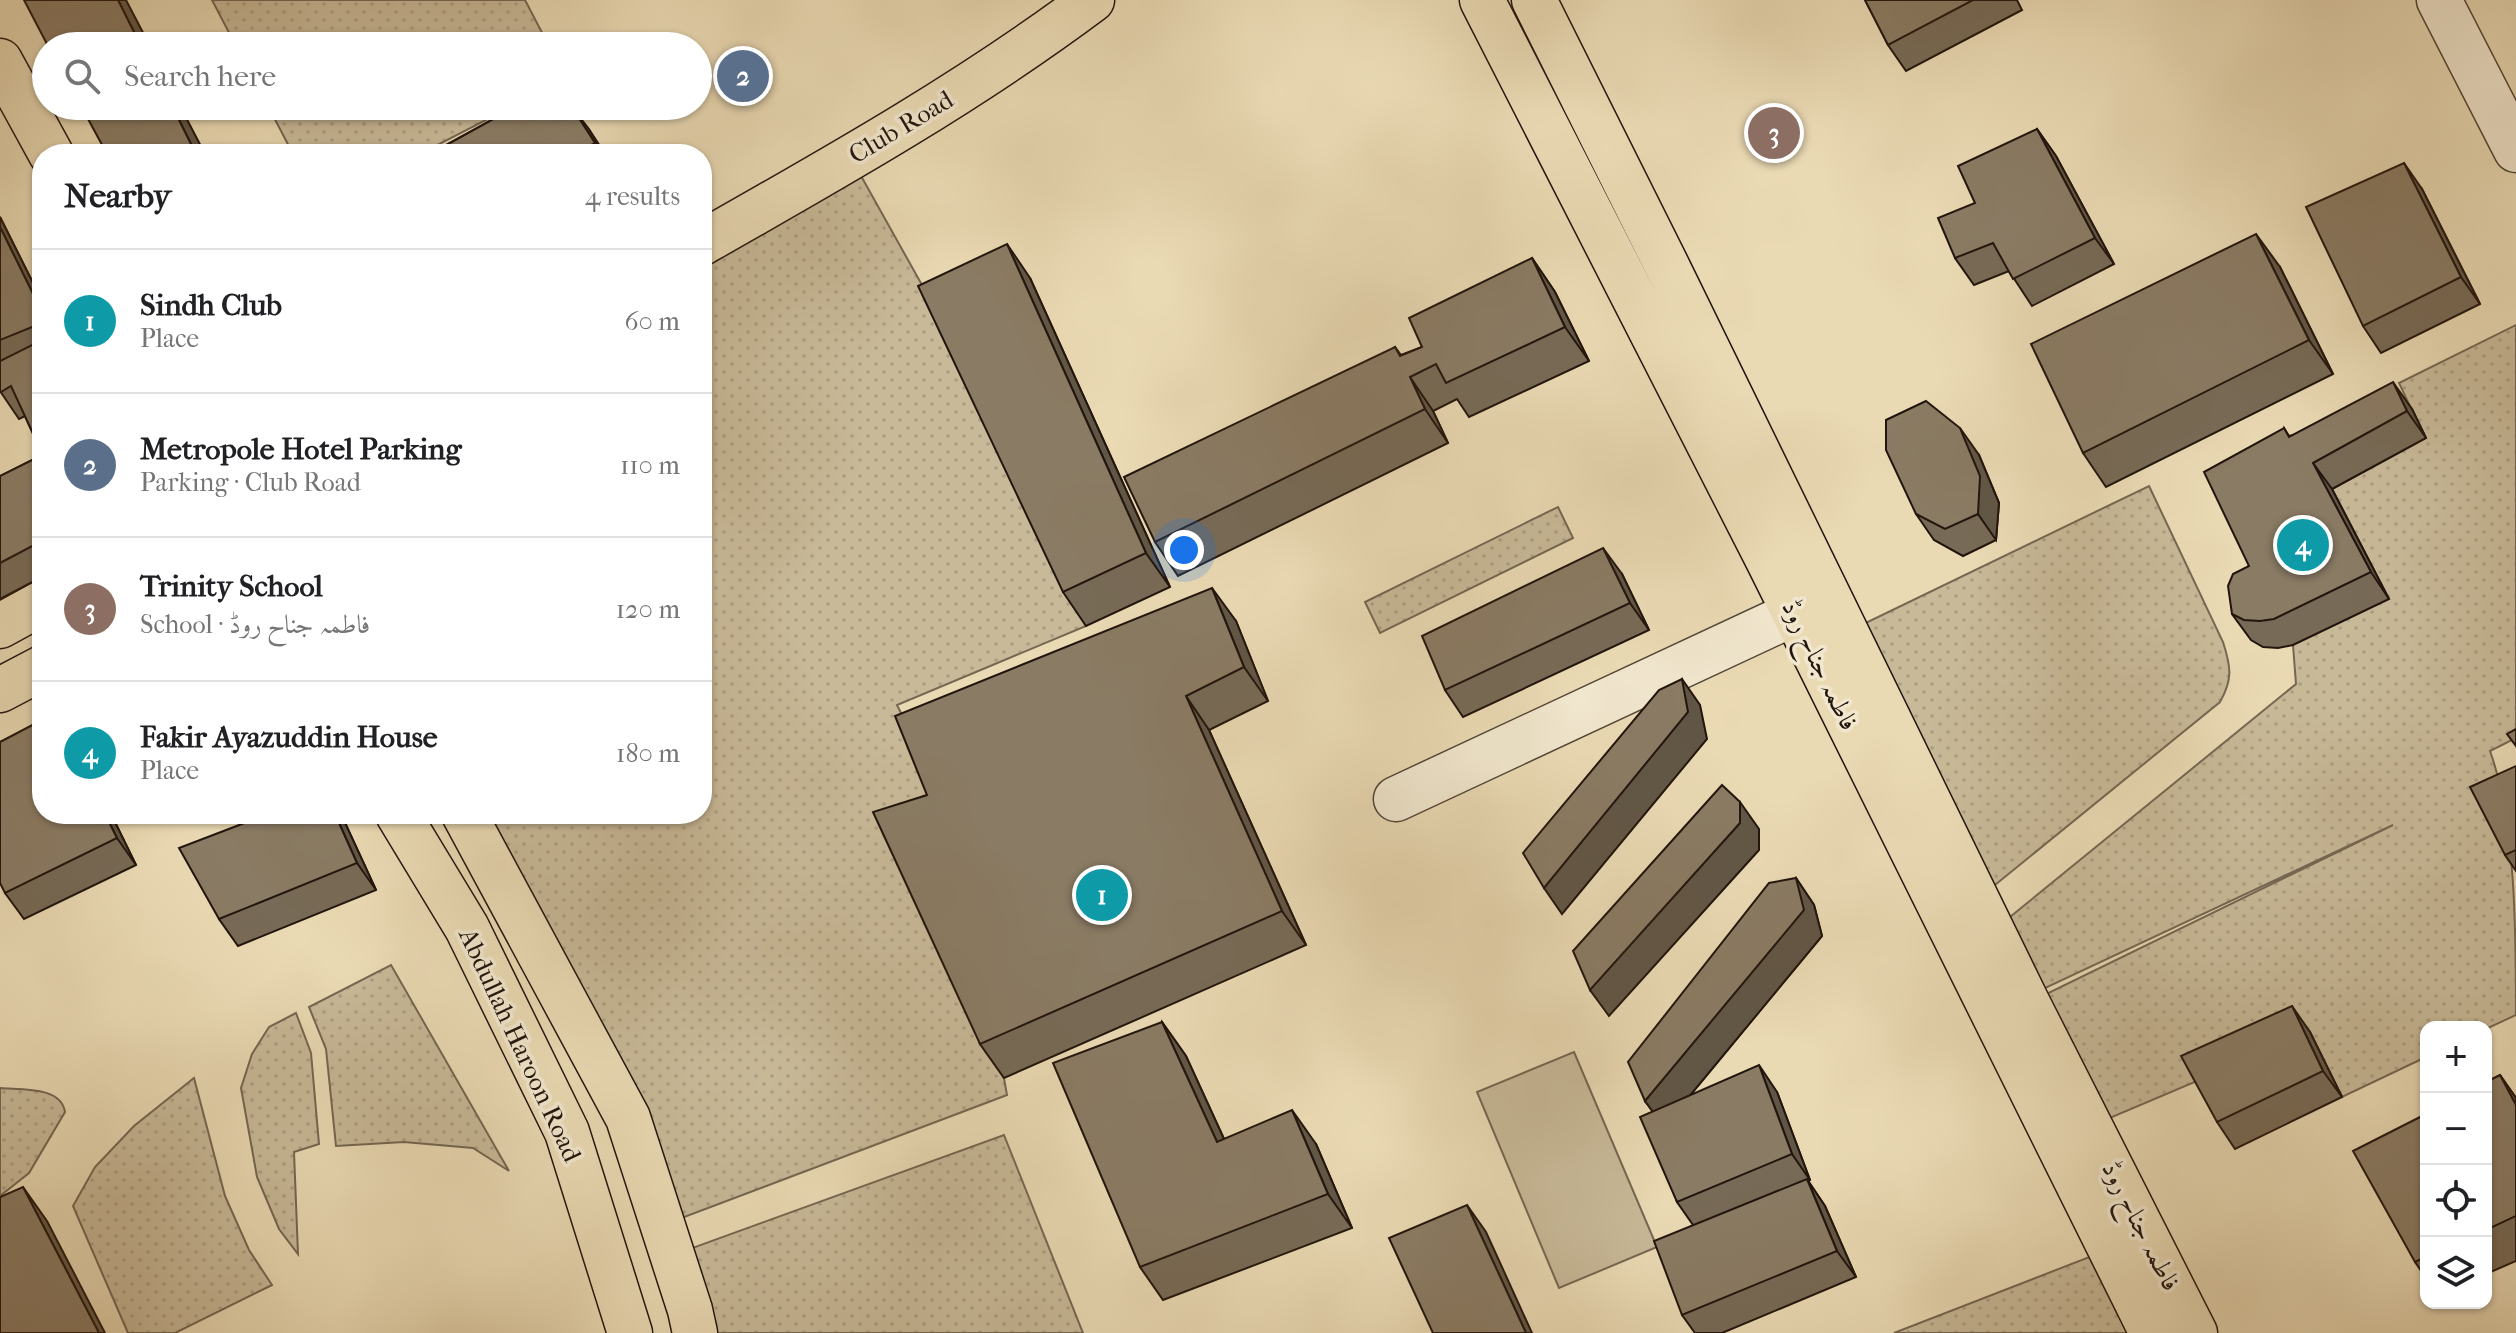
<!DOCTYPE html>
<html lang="en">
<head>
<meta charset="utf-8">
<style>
	:root { --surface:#fff; --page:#f6f6f6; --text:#202124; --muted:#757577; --line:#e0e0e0; --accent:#8f2418 }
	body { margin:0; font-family:"IM FELL French Canon",Amiri,serif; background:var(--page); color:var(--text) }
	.controls { position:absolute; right:24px; bottom:24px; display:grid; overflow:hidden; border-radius:16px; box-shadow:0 2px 6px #0004 }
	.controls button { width:72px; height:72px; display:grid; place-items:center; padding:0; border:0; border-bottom:2px solid var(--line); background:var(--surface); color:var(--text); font:40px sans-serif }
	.you { position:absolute; left:1184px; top:550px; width:28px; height:28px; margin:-20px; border:6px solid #fff; border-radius:50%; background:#1a73e8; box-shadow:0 0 0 12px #1a73e833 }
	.badge { display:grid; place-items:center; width:52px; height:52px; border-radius:50%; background:var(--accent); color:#fff; font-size:26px; font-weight:700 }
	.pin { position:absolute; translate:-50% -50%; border:4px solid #fff; box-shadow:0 2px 8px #0006 }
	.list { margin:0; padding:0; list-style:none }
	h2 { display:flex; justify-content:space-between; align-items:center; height:104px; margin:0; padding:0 32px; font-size:34px }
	h2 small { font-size:26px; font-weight:400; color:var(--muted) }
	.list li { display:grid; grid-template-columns:52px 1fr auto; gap:24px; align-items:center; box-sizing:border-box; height:144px; padding:0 32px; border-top:2px solid var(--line) }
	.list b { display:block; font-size:30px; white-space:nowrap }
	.list p { margin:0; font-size:26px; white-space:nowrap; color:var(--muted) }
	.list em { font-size:26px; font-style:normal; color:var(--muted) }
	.icon { flex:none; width:44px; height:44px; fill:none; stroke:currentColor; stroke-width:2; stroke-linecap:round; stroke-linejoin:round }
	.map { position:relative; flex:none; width:2516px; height:1333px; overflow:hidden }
	.search { position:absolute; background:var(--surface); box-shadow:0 2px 6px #0004; left:32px; top:32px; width:680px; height:88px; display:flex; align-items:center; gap:20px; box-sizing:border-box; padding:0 28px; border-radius:44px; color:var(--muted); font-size:30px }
	.panel { position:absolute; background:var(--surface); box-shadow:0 2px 6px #0004; left:32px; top:144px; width:680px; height:680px; border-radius:32px }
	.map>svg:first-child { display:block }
</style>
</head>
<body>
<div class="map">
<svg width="2516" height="1333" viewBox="0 0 2516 1333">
	<defs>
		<pattern id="grass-dots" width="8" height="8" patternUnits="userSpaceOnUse" patternTransform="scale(2)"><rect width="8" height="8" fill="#c8b998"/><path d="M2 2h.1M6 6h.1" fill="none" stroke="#ac9e82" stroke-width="1.8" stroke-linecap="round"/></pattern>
	</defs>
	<rect width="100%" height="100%" fill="#eadab4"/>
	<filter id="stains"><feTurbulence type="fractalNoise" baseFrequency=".0025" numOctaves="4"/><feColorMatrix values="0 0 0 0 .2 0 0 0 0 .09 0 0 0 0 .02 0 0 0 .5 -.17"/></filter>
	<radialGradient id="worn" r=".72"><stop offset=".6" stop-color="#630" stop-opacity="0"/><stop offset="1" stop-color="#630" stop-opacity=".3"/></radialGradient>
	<g fill="url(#grass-dots)" stroke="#756752" stroke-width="2">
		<path d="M212 0H525L549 46H236Z"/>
		<path d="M268 106H513L420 154H293Z"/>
		<path d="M851 158 941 319 1086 626 897 705 919 749 951 829 897 846 1004 1078 1007 1095 663 1225 451 814H702V243Z"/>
		<path d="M2516 325V738L2490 751C2516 823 2516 935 2516 1015L2486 1029V1027H2426V1057L2342 1097 2310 1033 2091 1126 2034 1000 2393 825 2030 995 1994 930 2296 684 2293 645 2332 489 2425 438 2399 383Z"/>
		<path d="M2149 486 2223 642C2231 667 2233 679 2220 702L1979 898 1847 632Z"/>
		<path d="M1558 507 1573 538 1380 633 1365 602Z"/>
		<path d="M391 965 509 1171 473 1148 404 1142 336 1146 326 1049 309 1007Z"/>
		<path d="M296 1013 311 1053 319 1144 294 1152 298 1254 279 1229 257 1177 241 1088 252 1054 269 1027Z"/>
		<path d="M194 1078 225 1196 249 1250 272 1285 175 1333H128L73 1206 95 1167 134 1126Z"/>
		<path d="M0 1088C21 1090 61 1086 65 1112L29 1173 0 1196Z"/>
		<path d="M1004 1135 1083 1333H695L673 1255Z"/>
		<path d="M2110 1249 2152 1333H1894Z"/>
	</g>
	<path fill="#c8b998" stroke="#756752" stroke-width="2" d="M1574 1052 1657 1247 1559 1288 1477 1092Z"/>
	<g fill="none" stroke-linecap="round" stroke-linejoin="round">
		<defs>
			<g id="minor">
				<path d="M2439 0 2516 150"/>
				<path d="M1396 799 1827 598"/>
			</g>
			<g id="major">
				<path d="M1482 0 1768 560 2152 1333"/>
				<path d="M1534 0 1667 266 2026 1000 2195 1333"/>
				<path d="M398 814 467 928 567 1132 630 1333"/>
				<path d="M464 814 628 1118 690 1310 695 1333"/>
			</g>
			<g id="highway">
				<path d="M0 61 51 154"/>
				<path d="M702 243C836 167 969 92 1092 0"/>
				<path d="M0 626 42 603"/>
				<path d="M0 690 42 668"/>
			</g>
		</defs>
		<use href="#minor" stroke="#544637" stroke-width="47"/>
		<use href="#major" stroke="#22150d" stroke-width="47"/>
		<use href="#highway" stroke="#22150d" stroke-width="47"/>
		<use href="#minor" stroke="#f1e7ce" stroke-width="44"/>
		<use href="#major" stroke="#eadab4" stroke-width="44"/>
		<use href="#highway" stroke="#eadab4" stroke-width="44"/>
	</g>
	<g fill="#776a56" stroke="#22150d" stroke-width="2">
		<path d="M1865 0H2017L2022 10 1906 71 1888 45Z"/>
		<path d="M517 106H572L605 154H430Z"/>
		<path d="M2037 129 2056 156 2114 264 2032 306 2009 271 1974 285 1955 258 1975 203Z"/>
		<path d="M2422 189 2480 304 2381 353 2363 326Z"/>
		<path d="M0 217 42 301V453L25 416 19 419 0 391Z"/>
		<path d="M1532 258 1555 292 1589 361 1469 417 1457 399 1433 411 1448 443 1178 576 1155 542 1395 347 1401 355 1422 347Z"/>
		<path d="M2280 267 2333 374 2106 487 2083 453Z"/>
		<path d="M1030 278 1170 587 1086 626 1063 592Z"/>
		<path d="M2412 409 2426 438 2332 489 2389 599 2293 645 2278 648 2263 647 2251 640 2232 614 2249 566 2284 428 2289 436Z"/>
		<path d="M42 455V577L0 599V476Z"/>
		<path d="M1979 455 1999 503 1996 540 1963 556 1934 540 1916 514Z"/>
		<path d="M1622 574 1649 630 1463 717 1445 690Z"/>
		<path d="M1236 621 1268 701 1209 730 1306 945 1004 1078 980 1044 927 795Z"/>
		<path d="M2516 766V871L2505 855Z"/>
		<path d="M111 814 136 865 24 919 5 893Z"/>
		<path d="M246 814H341L376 890 238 946 219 919 247 822Z"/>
		<path d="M1796 878 1814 905 1822 936 1690 1095 1777 1092 1810 1180 1808 1181 1825 1206 1856 1277 1722 1333H1695L1682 1315 1693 1225 1677 1202 1653 1112 1645 1101Z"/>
		<path d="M1162 1022 1186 1056 1224 1139 1316 1144 1352 1228 1163 1300 1140 1267Z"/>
		<path d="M2310 1032 2342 1097 2235 1149 2217 1122Z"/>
		<path d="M2500 1075 2516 1098V1261L2486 1274V1082Z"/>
		<path d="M2426 1114V1278L2415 1262Z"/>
	</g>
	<g fill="#615646" stroke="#22150d" stroke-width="2">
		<path d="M118 0H126L150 46H141Z"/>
		<path d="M172 106H180L205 154H196Z"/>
		<path d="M571 106 589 129 605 154H603Z"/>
		<path d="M2037 129 2056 156 2114 264 2095 238Z"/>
		<path d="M2404 163 2422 189 2480 304 2461 277Z"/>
		<path d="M0 217 42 301V312L0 227Z"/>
		<path d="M2256 234 2280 267 2333 374 2309 340Z"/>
		<path d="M1007 244 1030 278 1170 587 1146 553Z"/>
		<path d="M1532 258 1555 292 1589 361 1565 327Z"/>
		<path d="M1410 377 1433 411 1448 443 1425 409Z"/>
		<path d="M2393 382 2412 409 2426 438 2407 411Z"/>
		<path d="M1960 428 1979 455 1999 503 1996 540 1978 514Z"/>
		<path d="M2313 463 2332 489 2389 599 2371 572Z"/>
		<path d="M1603 548 1622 574 1649 630 1630 603Z"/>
		<path d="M1212 588 1236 621 1268 701 1244 667Z"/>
		<path d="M1682 679 1700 705 1707 739 1562 914 1544 888Z"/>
		<path d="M1186 696 1209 730 1306 945 1282 911Z"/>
		<path d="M1740 802 1759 829V850L1609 1016 1590 990Z"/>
		<path d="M105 814H111L136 865 117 838Z"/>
		<path d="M335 814H341L376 890 357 863Z"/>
		<path d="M1796 878 1814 905 1822 936 1664 1127 1645 1101Z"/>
		<path d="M2292 1006 2310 1032 2342 1097 2323 1071Z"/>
		<path d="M1162 1022 1186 1056 1241 1176 1217 1142Z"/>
		<path d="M1759 1065 1777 1092 1810 1180 1792 1154Z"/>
		<path d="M2500 1075 2516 1098V1105Z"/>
		<path d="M1292 1110 1316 1144 1352 1228 1328 1194Z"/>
		<path d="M1807 1179 1825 1206 1856 1277 1837 1251Z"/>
		<path d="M23 1187 47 1221 105 1333H99Z"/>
		<path d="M1467 1205 1486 1232 1532 1333H1526Z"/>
	</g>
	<g fill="#8a7b64" stroke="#22150d" stroke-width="2">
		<path d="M24 0H118L141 46H48Z"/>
		<path d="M1865 0H1973L1888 45Z"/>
		<path d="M81 106H172L196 154H107Z"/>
		<path d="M517 106H571L595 143 575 154H430Z"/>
		<path d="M2037 129 2095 238 2013 279 1993 243 1955 258 1938 218 1975 203 1958 166Z"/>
		<path d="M2404 163 2461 277 2363 326 2306 207Z"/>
		<path d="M0 227 42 312V323L0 340Z"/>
		<path d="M2256 234 2309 340 2083 453 2031 344Z"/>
		<path d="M1007 244 1146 553 1063 592 918 286Z"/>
		<path d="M1532 258 1565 327 1446 383 1436 364 1410 377 1425 409 1155 542 1124 477 1395 347 1400 356 1422 347 1409 318Z"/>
		<path d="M42 340V453L11 386 1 392 0 391V361Z"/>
		<path d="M2393 382 2407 411 2313 463 2371 572 2274 619 2260 621 2244 620 2232 614 2228 586 2233 574 2249 566 2204 472 2284 428 2289 437Z"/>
		<path d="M1926 401 1960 428 1980 476 1978 514 1945 529 1916 514 1886 450V420Z"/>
		<path d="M42 455V541L0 563V476Z"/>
		<path d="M1603 548 1630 603 1445 690 1422 636Z"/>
		<path d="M1212 588 1244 667 1186 696 1282 911 980 1044 873 812 927 795 895 716Z"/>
		<path d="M1682 679 1688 712 1544 888 1523 853 1659 690Z"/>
		<path d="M42 720V814H105L117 838 5 893 0 883V742Z"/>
		<path d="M2516 729V746L2507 734Z"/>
		<path d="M2516 766V850L2505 855 2470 787Z"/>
		<path d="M1722 785 1740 802V823L1590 990 1573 951Z"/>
		<path d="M246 814H335L357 863 219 919 179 848 247 822Z"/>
		<path d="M1796 878 1804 910 1645 1101 1628 1062 1769 883Z"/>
		<path d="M2292 1006 2323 1071 2217 1122 2181 1056Z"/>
		<path d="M1162 1022 1217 1142 1292 1110 1328 1194 1140 1267 1053 1063Z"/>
		<path d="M1759 1065 1792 1154 1677 1202 1640 1117Z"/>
		<path d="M2500 1075 2516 1105V1216L2486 1230V1082Z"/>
		<path d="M2426 1114V1257L2415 1262 2353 1151Z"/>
		<path d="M1807 1179 1837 1251 1682 1315 1654 1241Z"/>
		<path d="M23 1187 99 1333H0V1197Z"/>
		<path d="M1467 1205 1526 1333H1433L1389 1238Z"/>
	</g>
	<g text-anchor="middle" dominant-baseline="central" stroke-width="7" stroke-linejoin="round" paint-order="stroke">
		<g font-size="26" fill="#22150d" stroke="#f1e7ce">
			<text transform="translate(901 127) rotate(-31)">Club Road</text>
			<text transform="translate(1820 665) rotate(64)">فاطمہ جناح روڈ</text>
			<text transform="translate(520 1045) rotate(65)">Abdullah Haroon Road</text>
			<text transform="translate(2141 1226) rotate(63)">فاطمہ جناح روڈ</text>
		</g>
	</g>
	<rect width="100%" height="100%" filter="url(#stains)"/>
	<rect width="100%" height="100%" fill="url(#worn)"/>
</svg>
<div class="controls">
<button>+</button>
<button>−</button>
<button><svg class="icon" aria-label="locate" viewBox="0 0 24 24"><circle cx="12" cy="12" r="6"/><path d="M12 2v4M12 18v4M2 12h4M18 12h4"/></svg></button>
<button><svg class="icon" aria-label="layers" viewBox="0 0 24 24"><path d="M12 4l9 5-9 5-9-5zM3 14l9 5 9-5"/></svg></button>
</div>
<div class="you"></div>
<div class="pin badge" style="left:1102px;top:895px;background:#0f9aa8">1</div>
<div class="pin badge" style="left:743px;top:76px;background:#5c6f8a">2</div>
<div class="pin badge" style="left:1774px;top:133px;background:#8d6e63">3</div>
<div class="pin badge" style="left:2303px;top:545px;background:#0f9aa8">4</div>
<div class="search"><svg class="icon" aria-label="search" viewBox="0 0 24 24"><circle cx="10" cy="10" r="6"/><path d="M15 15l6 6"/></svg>Search here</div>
<section class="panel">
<h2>Nearby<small>4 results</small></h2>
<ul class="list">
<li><span class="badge" style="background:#0f9aa8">1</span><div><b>Sindh Club</b><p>Place</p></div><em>60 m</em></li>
<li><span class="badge" style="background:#5c6f8a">2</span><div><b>Metropole Hotel Parking</b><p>Parking · Club Road</p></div><em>110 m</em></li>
<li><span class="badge" style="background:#8d6e63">3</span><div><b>Trinity School</b><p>School · فاطمہ جناح روڈ</p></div><em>120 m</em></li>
<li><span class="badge" style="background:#0f9aa8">4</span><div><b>Fakir Ayazuddin House</b><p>Place</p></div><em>180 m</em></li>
</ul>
</section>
</div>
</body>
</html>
